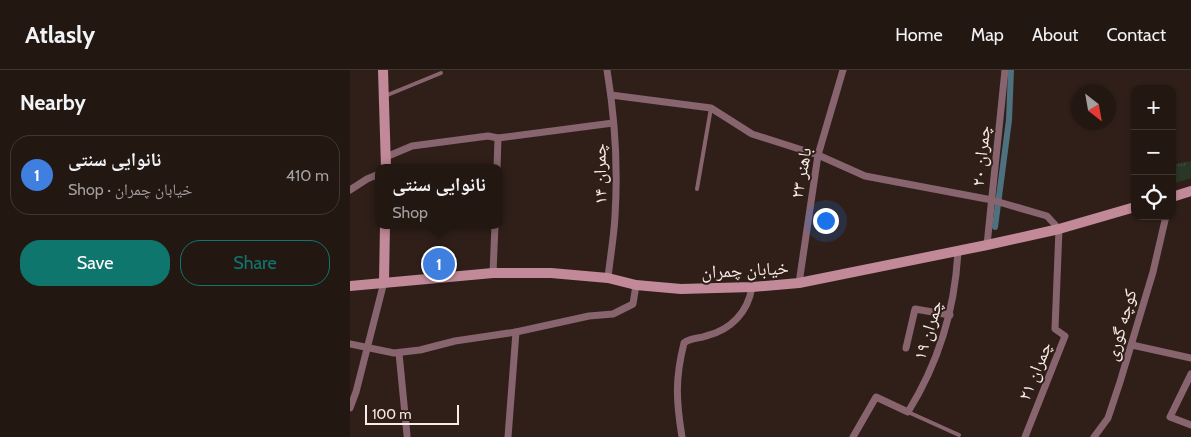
<!DOCTYPE html>
<html lang="en">
<head>
<meta charset="utf-8">
<style>
	:root { --surface:#231712; --page:#2b201b; --text:#f1f3f6; --muted:#a39f9f; --line:#403632; --accent:#0f766e }
	body { margin:0; font-family:Cabin,"Noto Naskh Arabic",sans-serif; background:var(--page); color:var(--text) }
	.controls { position:absolute; right:15px; top:15px; display:grid; overflow:hidden; border-radius:10px; box-shadow:0 1px 4px #0004 }
	.controls button { width:45px; height:45px; display:grid; place-items:center; padding:0; border:0; border-bottom:1px solid var(--line); background:var(--surface); color:var(--text); font:25px sans-serif }
	.compass { position:absolute; left:721px; top:15px; width:45px; height:45px; border-radius:50%; background:var(--surface); box-shadow:0 1px 4px #0004; rotate:149deg }
	.scale { position:absolute; left:15px; bottom:12px; width:94px; box-sizing:border-box; padding-left:5px; border:2px solid #f8ece7; border-top:0; font-size:14px; line-height:18px; white-space:nowrap; color:#f8ece7; -webkit-text-stroke:4px #2f1f18; paint-order:stroke }
	.you { position:absolute; left:475px; top:150px; width:18px; height:18px; margin:-12px; border:4px solid #fff; border-radius:50%; background:#1a73e8; box-shadow:0 0 0 8px #1a73e833 }
	.badge { display:grid; place-items:center; width:32px; height:32px; border-radius:50%; background:var(--accent); color:#fff; font-size:16px; font-weight:700 }
	.pin { position:absolute; translate:-50% -50%; border:2px solid #fff; box-shadow:0 1px 5px #0006 }
	.popup { position:absolute; left:25px; top:94px; width:128px; height:65px; box-sizing:border-box; display:grid; place-content:center; border-radius:10px; background:var(--surface); filter:drop-shadow(0 1px 4px #0005); font-size:16px; white-space:nowrap; color:var(--muted) }
	.popup b { font-size:19px; color:var(--text) }
	.popup::after { content:''; position:absolute; left:50%; top:100%; margin-left:-10px; border:10px solid transparent; border-top-color:var(--surface) }
	.list { margin:0; padding:0; list-style:none }
	h2 { display:flex; justify-content:space-between; align-items:center; height:65px; margin:0; padding:0 20px; font-size:21px }
	h2 small { font-size:16px; font-weight:400; color:var(--muted) }
	.list li { display:grid; grid-template-columns:32px 1fr auto; gap:15px; align-items:center; box-sizing:border-box; height:80px; margin:0 10px 10px; padding:0 10px; border:1px solid var(--line); border-radius:20px }
	.list b { display:block; font-size:19px; white-space:nowrap }
	.list p { margin:0; font-size:16px; white-space:nowrap; color:var(--muted) }
	.list em { font-size:16px; font-style:normal; color:var(--muted) }
	.actions { display:flex; gap:10px; padding:15px 20px }
	.actions a { flex:1; padding:11px 0; border:1px solid var(--accent); border-radius:20px; text-align:center; font-size:18px; color:var(--accent) }
	.actions .main { background:var(--accent); color:#fff }
	.icon { flex:none; width:28px; height:28px; fill:none; stroke:currentColor; stroke-width:2; stroke-linecap:round; stroke-linejoin:round }
	.map { position:relative; flex:none; width:841px; height:367px; overflow:hidden }
	header { display:flex; align-items:center; gap:30px; box-sizing:border-box; height:70px; padding:0 25px; background:var(--surface); border-bottom:1px solid var(--line) }
	header strong { font-size:24px }
	nav { display:flex; gap:28px; margin-inline-start:auto; font-size:18px }
	main { display:flex }
	aside { flex:1; background:var(--surface) }
	.map>svg:first-child { display:block }
</style>
</head>
<body>
<header>
<strong>Atlasly</strong>
<nav><a>Home</a><a>Map</a><a>About</a><a>Contact</a></nav>
</header>
<main>
<aside>
<h2>Nearby<small></small></h2>
<ul class="list">
<li><span class="badge" style="background:#3f7fe0">1</span><div><b>نانوایی سنتی</b><p>Shop · خیابان چمران</p></div><em>410 m</em></li>
</ul>
<div class="actions"><a class="main">Save</a><a>Share</a></div>
</aside>
<div class="map">
<svg width="841" height="367" viewBox="0 0 841 367">
	<defs>
		<pattern id="park-tufts" width="24" height="20" patternUnits="userSpaceOnUse" patternTransform="scale(1.25)"><rect width="24" height="20" fill="#2a3626"/><path d="M3 7l-1-3M5 7V3M7 7l1-3M15 17l-1-3M17 17v-4M19 17l1-3" fill="none" stroke="#3f4a3b"/></pattern>
	</defs>
	<rect width="100%" height="100%" fill="#2f1f18"/>
	<path fill="url(#park-tufts)" d="M841 91V108L822 114V95Z"/>
	<g fill="none" stroke-linecap="round" stroke-linejoin="round">
		<path stroke="#4e717f" stroke-width="6" d="M645 157 659 50 661 0"/>
		<g stroke="#88656e" stroke-width="4">
			<path d="M35 26 91 3"/>
			<path d="M347 119 361 38"/>
			<path d="M558 342 609 365"/>
		</g>
		<g stroke="#88656e" stroke-width="7">
			<path d="M257 0C265 48 268 98 265 146 264 167 260 188 258 208"/>
			<path d="M261 25 361 38 402 64 468 85 515 106 642 130 697 146 709 159 705 259 715 266 675 367"/>
			<path d="M36 87 62 76 138 66 148 68 263 53"/>
			<path d="M147 98 148 68"/>
			<path d="M0 120 17 109 29 104"/>
			<path d="M637 175 655 0"/>
			<path d="M143 203 145 155"/>
			<path d="M449 213 468 85 493 0"/>
			<path d="M0 274 44 283 70 280 105 271 166 262 239 246 263 244 283 234 286 215"/>
			<path d="M782 275 841 288"/>
			<path d="M556 278 565 239 600 245"/>
			<path d="M49 283 57 365"/>
			<path d="M841 304 820 347 841 355"/>
			<path d="M0 338 6 322 34 212"/>
			<path d="M158 367 166 262"/>
			<path d="M332 367C326 330 325 309 334 273 341 267 348 269 356 266 381 260 398 242 402 217"/>
			<path d="M503 367 526 327 558 342C589 292 605 240 608 181"/>
			<path d="M744 367 758 348 770 312 803 202 816 146"/>
		</g>
		<g stroke="#c28999" stroke-width="10">
			<path d="M33 0 36 98"/>
			<path d="M822 127 841 121"/>
			<path d="M34 212 35 155"/>
			<path d="M0 216 143 203H201L258 208 286 215 331 219 402 217 449 213 637 175 709 159 785 137"/>
		</g>
	</g>
	<g text-anchor="middle" dominant-baseline="central" stroke-width="4" stroke-linejoin="round" paint-order="stroke">
		<g font-size="18" fill="#f8ece7" stroke="#2f1f18">
			<text transform="translate(631 86) rotate(-84)">چمران ۲۰</text>
			<text transform="translate(451 103) rotate(-80)">باهنر ۲۳</text>
			<text transform="translate(250 104) rotate(-91)">چمران ۱۴</text>
			<text transform="translate(395 200) rotate(-3)">خیابان چمران</text>
			<text transform="translate(771 255) rotate(-74)">کوچه گوری</text>
			<text transform="translate(578 260) rotate(-73)">چمران ۱۹</text>
			<text transform="translate(685 301) rotate(-68)">چمران ۲۱</text>
		</g>
	</g>
</svg>
<div class="controls">
<button>+</button>
<button>−</button>
<button><svg class="icon" aria-label="locate" viewBox="0 0 24 24"><circle cx="12" cy="12" r="6"/><path d="M12 2v4M12 18v4M2 12h4M18 12h4"/></svg></button>
</div>
<svg class="compass" viewBox="-18 -18 36 36"><path d="M0-13l5 13h-10z" fill="#e53935"/><path d="M0 13l5-13h-10z" fill="#a39f9f"/></svg>
<div class="scale">100 m</div>
<div class="you"></div>
<div class="pin badge" style="left:89px;top:194px;background:#3f7fe0">1</div>
<div class="popup"><b>نانوایی سنتی</b>Shop</div>
</div>
</main>
</body>
</html>
